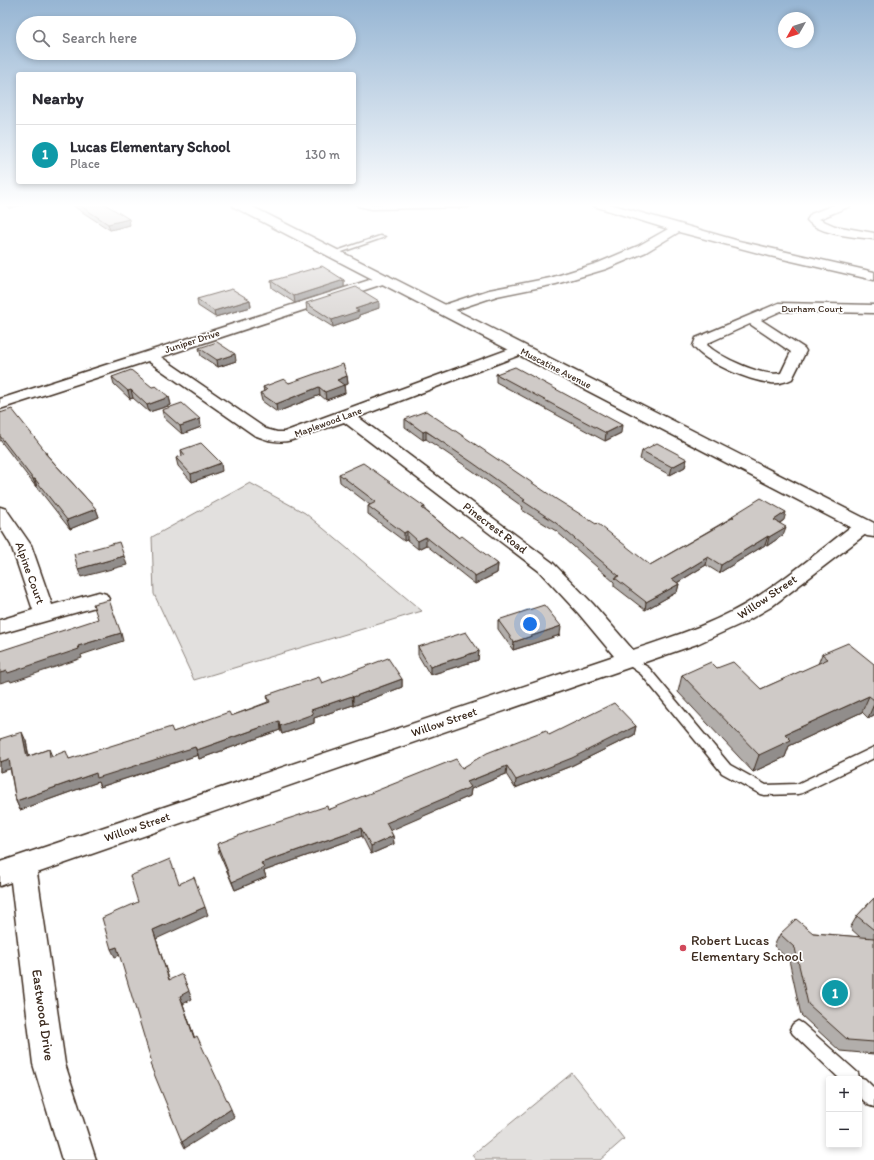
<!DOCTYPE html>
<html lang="en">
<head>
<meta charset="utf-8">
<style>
	:root { --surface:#fff; --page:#f2f2f3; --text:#2b2b33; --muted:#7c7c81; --line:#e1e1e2; --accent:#d1495b }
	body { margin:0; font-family:Itim,sans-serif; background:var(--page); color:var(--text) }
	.controls { position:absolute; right:12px; bottom:12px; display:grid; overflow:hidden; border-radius:4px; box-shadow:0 2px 6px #0003 }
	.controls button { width:36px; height:36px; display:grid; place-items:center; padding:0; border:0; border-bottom:1px solid var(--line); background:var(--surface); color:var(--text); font:20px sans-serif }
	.compass { position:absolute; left:778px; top:12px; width:36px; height:36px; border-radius:50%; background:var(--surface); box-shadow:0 2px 6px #0003; rotate:231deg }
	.you { position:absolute; left:530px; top:624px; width:14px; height:14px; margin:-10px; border:3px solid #fff; border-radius:50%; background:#1a73e8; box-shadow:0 0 0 6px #1a73e833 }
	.badge { display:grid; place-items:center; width:26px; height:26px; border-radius:50%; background:var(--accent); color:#fff; font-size:13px; font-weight:700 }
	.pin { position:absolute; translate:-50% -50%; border:2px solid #fff; box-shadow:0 1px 4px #0006 }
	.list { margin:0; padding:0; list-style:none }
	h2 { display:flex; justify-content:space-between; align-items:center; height:52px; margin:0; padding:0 16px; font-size:17px }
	h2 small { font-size:13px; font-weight:400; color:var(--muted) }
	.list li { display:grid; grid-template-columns:26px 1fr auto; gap:12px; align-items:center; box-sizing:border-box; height:60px; padding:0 16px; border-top:1px solid var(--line) }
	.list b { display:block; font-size:15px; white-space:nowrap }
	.list p { margin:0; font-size:13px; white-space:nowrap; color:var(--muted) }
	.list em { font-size:13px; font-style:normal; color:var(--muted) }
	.icon { flex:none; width:22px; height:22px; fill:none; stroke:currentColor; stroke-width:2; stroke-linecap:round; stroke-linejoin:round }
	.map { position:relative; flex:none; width:874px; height:1160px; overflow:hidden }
	.search { position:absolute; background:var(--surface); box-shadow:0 2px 6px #0003; left:16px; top:16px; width:340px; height:44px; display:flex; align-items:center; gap:10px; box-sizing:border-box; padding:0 14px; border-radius:22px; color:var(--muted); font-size:15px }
	.panel { position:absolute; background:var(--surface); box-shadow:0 2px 6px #0003; left:16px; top:72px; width:340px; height:112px; border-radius:4px }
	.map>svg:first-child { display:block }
</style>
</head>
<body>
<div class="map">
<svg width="874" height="1160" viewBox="0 0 874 1160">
	<rect width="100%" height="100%" fill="#fff"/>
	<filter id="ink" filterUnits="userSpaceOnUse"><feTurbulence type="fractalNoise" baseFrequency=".025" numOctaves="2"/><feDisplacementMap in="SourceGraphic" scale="8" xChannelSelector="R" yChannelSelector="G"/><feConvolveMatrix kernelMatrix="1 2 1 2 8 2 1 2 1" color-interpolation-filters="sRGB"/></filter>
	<g filter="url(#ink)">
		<g fill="#e2e0de" stroke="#8e857e">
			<path d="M250 483 305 513 422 611 194 680 154 594 152 537Z"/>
			<path d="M572 1073 624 1139 600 1160H476L472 1155Z"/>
		</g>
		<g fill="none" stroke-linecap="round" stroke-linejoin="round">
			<defs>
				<g id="lane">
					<path d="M380 236 385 237 336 254 331 253Z"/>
					<path d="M628 655 649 668 730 765 766 785 797 784 874 747V758L802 793 798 794 764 795 760 794 722 773 641 674 624 662 623 659 624 656Z"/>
					<path d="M798 1021 803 1024 858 1073 859 1077 865 1079 874 1088V1107L868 1105 859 1096V1079H840L793 1034 790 1029 793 1024Z"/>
				</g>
				<g id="street">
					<path d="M357 204H473L468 207 372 209 358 206Z"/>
					<path d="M593 204H610L739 241 874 272V280L770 256 679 232 646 252 606 269 556 284 497 296 443 314 438 313 436 310 438 307 489 290 550 278 598 263 638 246 668 229 594 206Z"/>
					<path d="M836 204H851L850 206 819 219 835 226 874 233V239C856 237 819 235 807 220L811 214Z"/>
					<path d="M385 275 389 276 391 279 389 282 161 357 266 429 277 432H284L515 347 520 346 525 347 527 350 525 353 358 417 553 563 593 604 633 650C675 636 719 622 757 597 791 575 824 547 857 522L864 520 871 522 873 526 871 530 771 607 745 622 697 644 37 873 65 1064 96 1160H62L33 1064 11 882 0 886V862L614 656 579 614 539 571 344 422 292 440C278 444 267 440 254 435L148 361 0 409V399Z"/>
					<path d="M779 303 874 305V313L781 311 761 320 804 348 806 351 792 379C786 382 778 384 771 383 750 381 705 363 693 346L696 338ZM750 324 791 352 781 373C764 378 720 357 707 345L708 343Z"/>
					<path d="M0 507 6 509 31 545 52 605 99 592 106 594 109 599 106 604 0 634V620L33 610 11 545 0 527Z"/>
				</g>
				<path id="secondary" d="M232 204H247L874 523V537L867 536 234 207Z"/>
			</defs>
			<use href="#lane" stroke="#3b2a1e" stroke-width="3"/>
			<use href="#street" stroke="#3b2a1e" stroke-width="3"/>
			<use href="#secondary" stroke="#3b2a1e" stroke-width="3"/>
			<use href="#lane" fill="#fff" fill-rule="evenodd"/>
			<use href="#street" fill="#fff" fill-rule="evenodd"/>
			<use href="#secondary" fill="#fff" fill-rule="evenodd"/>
		</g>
		<g fill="#b2aeab" stroke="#3b2a1e">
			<path d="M3 204H28L9 208Z"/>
			<path d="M70 204H105L130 225 110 230Z"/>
			<path d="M344 280V287L295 303 272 288 271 281Z"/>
			<path d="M197 299 250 300 251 307 215 317 198 306Z"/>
			<path d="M306 303 379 308 359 315V318L333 327 307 311Z"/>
			<path d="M199 348 236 361 218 367 201 356Z"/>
			<path d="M496 374 621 433 605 441 496 382Z"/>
			<path d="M347 376 348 384 344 385 345 393 326 400 320 395 277 412 262 401 260 393 264 392 263 387 289 383Z"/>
			<path d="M112 377 169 397 171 405 149 412 133 398 130 399 114 384Z"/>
			<path d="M162 410 201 427 182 434 164 418Z"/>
			<path d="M0 413 46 452 47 455 96 509 99 517 70 529 37 487H36L0 440Z"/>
			<path d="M405 419 650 565 731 518 732 516 784 520 780 523 783 535 767 546 765 545 719 573 706 565 677 583 679 584 677 592 645 610 614 586V582L556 531 522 510 523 507 473 471 426 439 423 440 405 427Z"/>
			<path d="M181 450 222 471 192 482 178 466 176 458 182 456Z"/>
			<path d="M642 451 687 459 685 467 670 475 640 459Z"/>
			<path d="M339 474 425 507V510L459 538 498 564 497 573 475 584 426 545 418 549 407 540 404 541 368 514V506L370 505 340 482Z"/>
			<path d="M498 620 560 635 513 650 498 629Z"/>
			<path d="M418 647 479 651 478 660 430 675 418 655Z"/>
			<path d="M822 654 874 664V715L868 718 862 712 789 746 785 757 753 772 678 692 682 675 717 668 761 689 818 664Z"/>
			<path d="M402 679V687L353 706V705L314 718V723L282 734 280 730 199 759 198 755 100 787 98 782 20 810 16 801 10 768 0 772V739L26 741 29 756 49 749 52 756 70 759 173 732 231 716 268 702 267 695 322 683Z"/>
			<path d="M636 726 634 735 571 766 515 788 506 774 471 789 470 796 390 830 393 836 394 844 371 854 362 836 264 871 266 877 235 890 219 853 217 844 328 810 462 768 549 735Z"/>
			<path d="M874 898V1054L840 1051 801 1015 789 960 774 946 780 934 813 933 860 937 850 928 857 916Z"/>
		</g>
		<g fill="#918d8b" stroke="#3b2a1e">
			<path d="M8 204H28L9 208Z"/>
			<path d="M129 219 130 225 110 230 108 224Z"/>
			<path d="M344 280V287L295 303 294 296Z"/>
			<path d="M250 300 251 307 215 317 214 311Z"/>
			<path d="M379 301V308L359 315V318L333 327 332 320 355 309Z"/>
			<path d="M235 354 236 361 218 367 217 360Z"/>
			<path d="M347 376 348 384 344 385 345 393 326 400 325 392 337 380Z"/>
			<path d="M319 387 320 395 277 412 276 404Z"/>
			<path d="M131 390 133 398 130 399 128 391Z"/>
			<path d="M169 397 171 405 149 412 147 405Z"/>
			<path d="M200 419 201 427 182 434 180 426Z"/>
			<path d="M622 425 621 433 605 441 606 433Z"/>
			<path d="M426 431V439L423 440V432Z"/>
			<path d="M687 459 685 467 670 475 672 467Z"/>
			<path d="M221 463 222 471 192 482 191 474Z"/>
			<path d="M33 479H35L37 487H36Z"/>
			<path d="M96 509 99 517 70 529 67 520Z"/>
			<path d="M786 512 784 520 772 528 774 520Z"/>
			<path d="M786 527 783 535 767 546 769 537Z"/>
			<path d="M407 531V540L404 541V533Z"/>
			<path d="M768 536 765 545 719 573 721 565Z"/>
			<path d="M426 537V545L418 549V541Z"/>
			<path d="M124 556 127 565 81 577 78 569Z"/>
			<path d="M708 557 706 565 670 587 672 579Z"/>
			<path d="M498 564 497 573 475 584V576Z"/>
			<path d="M679 584 677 592 645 610 646 602Z"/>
			<path d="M561 626 560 635 513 650 514 642Z"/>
			<path d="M121 633 123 641 81 655 82 658 11 682 10 680 0 683V673L78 646Z"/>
			<path d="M479 651 478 660 430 675V667Z"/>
			<path d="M402 679V687L353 706V697Z"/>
			<path d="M352 696 353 705 314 718V723L282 734 280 726 311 710Z"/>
			<path d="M869 696 862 712 789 746 785 757 753 772 759 755 785 734Z"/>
			<path d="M874 704V715L868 718Z"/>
			<path d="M279 721 280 730 199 759 197 750Z"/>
			<path d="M636 726 634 735 571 766 515 788 516 780Z"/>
			<path d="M22 732 26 741 30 765 27 757Z"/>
			<path d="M195 747 198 755 100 787 98 782 20 810 16 801 96 773Z"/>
			<path d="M9 759 13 768 0 772V762Z"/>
			<path d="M507 766 506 774 471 789 470 796 387 832 386 823 467 782Z"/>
			<path d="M361 828 362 836 264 871 266 877 235 890 232 882 261 863Z"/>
			<path d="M393 836 394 844 371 854V846Z"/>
			<path d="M205 907 208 915 156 939 172 988 153 930Z"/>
			<path d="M117 947 120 955 115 957 111 949Z"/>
			<path d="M182 974 192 999 183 1004 197 1045 180 996Z"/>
			<path d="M231 1109 234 1117 185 1148 182 1142Z"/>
		</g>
		<g fill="#cfcac7" stroke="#3b2a1e">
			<path d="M78 204H105L129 219 108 224Z"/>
			<path d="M322 266 344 280 294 296 271 281Z"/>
			<path d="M356 287 379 301 355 309 359 311 332 320 306 303Z"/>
			<path d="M232 289 250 300 214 311 197 299Z"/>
			<path d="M217 342 235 354 217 360 199 348Z"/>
			<path d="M343 364 347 376 337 380 344 385 325 392 319 387 276 404 260 393 267 390 263 387 284 379 289 383Z"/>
			<path d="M515 367 622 425 606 433 496 374Z"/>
			<path d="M131 370 152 387 156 386 169 397 147 405 131 390 128 391 112 377Z"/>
			<path d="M182 403 200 419 180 426 162 410Z"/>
			<path d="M12 409 46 452H44L96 509 67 520 35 479H33L0 436V413Z"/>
			<path d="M426 411 556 499 596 524 597 523 650 565 734 517 732 516 761 498 786 512 774 520 786 527 769 537 768 536 721 565 708 557 672 579 679 584 646 602 615 578 619 576 556 523 523 501 525 500 473 463 426 431 423 432 405 419Z"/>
			<path d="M201 443 221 463 191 474 176 458 185 455 181 450Z"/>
			<path d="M657 443 687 459 672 467 642 451Z"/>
			<path d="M363 463 425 507 422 508 459 538 462 536 498 564 475 576 426 537 418 541 407 531 404 533 368 506 376 502 339 474Z"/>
			<path d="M119 542 124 556 78 569 74 554Z"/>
			<path d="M109 600 121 633 78 646 79 649 8 673 7 671 0 673V651L98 619 93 604Z"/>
			<path d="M544 605 561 626 514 642 498 620Z"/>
			<path d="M466 632 479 651 430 667 418 647Z"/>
			<path d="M848 643 874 664V700L869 696 785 734 791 740 759 755 682 675 711 662 717 668 733 662 761 689 828 659 822 654Z"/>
			<path d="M388 658 402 679 353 697 352 696 311 710 313 714 280 726 279 721 197 750 195 747 97 778 96 773 16 801 9 759 0 762V739L22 732 27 757 49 749 50 757 66 751 69 759 171 727 173 732 229 712 231 716 270 702 267 695 319 677 322 683Z"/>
			<path d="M614 703 636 726 572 758 516 780 507 766 467 782 471 787 386 823 393 836 371 846 361 828 261 863 264 868 232 882 217 844 248 832 327 806 328 810 456 759 462 768 487 753 546 730 549 735Z"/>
			<path d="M170 859 179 884 194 877 205 907 153 930 169 980 182 974 189 991 180 996 194 1038 197 1036 231 1109 182 1142 150 1064 152 1063 117 947 111 949 102 918 138 902 130 876Z"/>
			<path d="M874 898V930L857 916Z"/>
			<path d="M796 919 813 933 874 938V1042L848 1040 808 1004 795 948 780 934Z"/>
		</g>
	</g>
	<linearGradient id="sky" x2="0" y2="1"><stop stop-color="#96b5d3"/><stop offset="0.56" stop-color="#fff"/><stop offset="1" stop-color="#fff" stop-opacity="0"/></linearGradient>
	<rect width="874" height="367" fill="url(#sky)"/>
	<circle fill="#d1495b" stroke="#fff" stroke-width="1.5" cx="683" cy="948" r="4"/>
	<g text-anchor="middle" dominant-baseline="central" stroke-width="3.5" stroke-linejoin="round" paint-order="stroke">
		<g font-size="10" fill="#3b2a1e" stroke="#fff">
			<text x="812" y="308">Durham Court</text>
			<text transform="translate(192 341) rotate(-18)">Juniper Drive</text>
			<text transform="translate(556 368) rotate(27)">Muscatine Avenue</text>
			<text transform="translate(328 422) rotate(-20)">Maplewood Lane</text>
		</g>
		<g font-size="12" fill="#3b2a1e" stroke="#fff">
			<text transform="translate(495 528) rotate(37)">Pinecrest Road</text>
			<text transform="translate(30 573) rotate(70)">Alpine Court</text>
			<text transform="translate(767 597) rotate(-34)">Willow Street</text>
			<text transform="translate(444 722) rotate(-19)">Willow Street</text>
			<text transform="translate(137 827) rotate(-19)">Willow Street</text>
		</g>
		<g font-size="14" fill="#3b2a1e" stroke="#fff" text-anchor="start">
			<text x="691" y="940">Robert Lucas<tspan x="691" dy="16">Elementary School</tspan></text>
		</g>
		<g font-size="14" fill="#3b2a1e" stroke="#fff">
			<text transform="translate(43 1015) rotate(82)">Eastwood Drive</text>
		</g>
	</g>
</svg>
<div class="controls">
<button>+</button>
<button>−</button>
</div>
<svg class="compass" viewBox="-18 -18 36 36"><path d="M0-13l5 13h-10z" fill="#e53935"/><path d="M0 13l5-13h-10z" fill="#7c7c81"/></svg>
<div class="you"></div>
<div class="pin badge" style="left:835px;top:993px;background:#0f9aa8">1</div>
<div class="search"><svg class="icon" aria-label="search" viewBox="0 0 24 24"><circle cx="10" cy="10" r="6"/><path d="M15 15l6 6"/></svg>Search here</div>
<section class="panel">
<h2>Nearby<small></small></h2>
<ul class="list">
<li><span class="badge" style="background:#0f9aa8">1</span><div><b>Lucas Elementary School</b><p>Place</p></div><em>130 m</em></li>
</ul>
</section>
</div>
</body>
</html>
